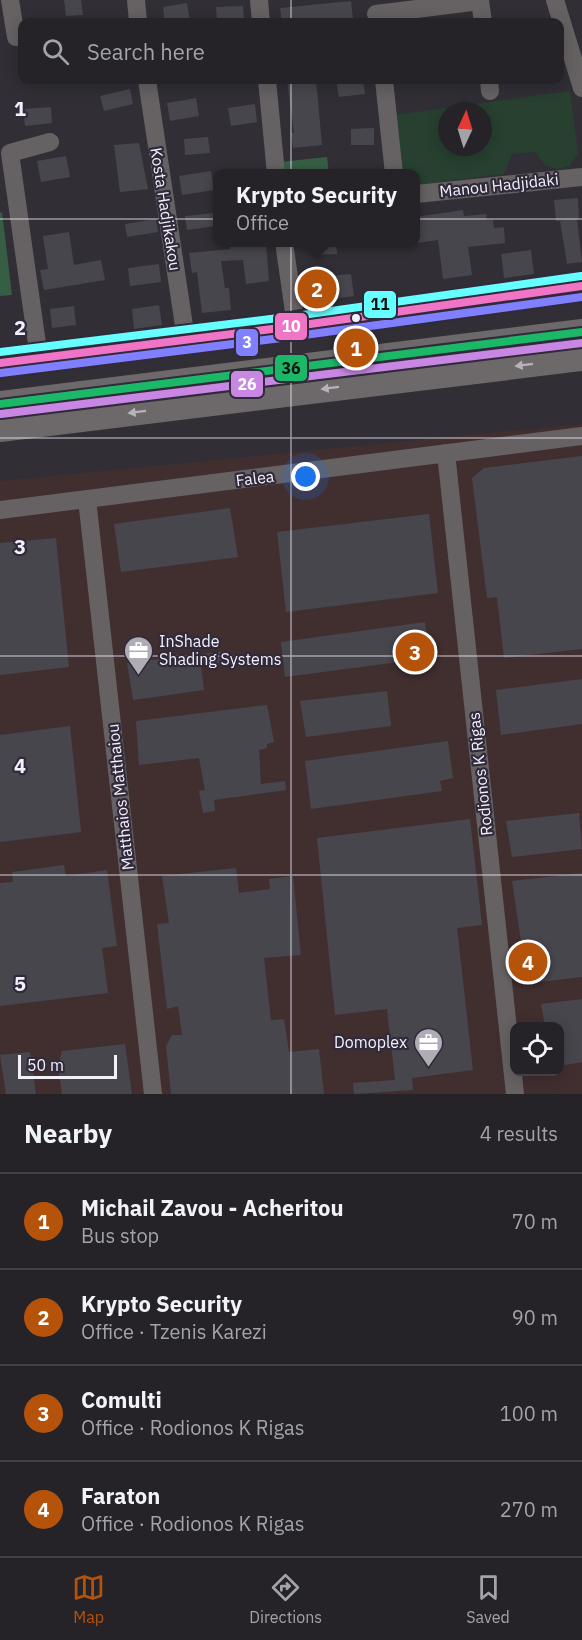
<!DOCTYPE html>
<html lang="en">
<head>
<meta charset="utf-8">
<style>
	:root { --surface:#252228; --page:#2d2a30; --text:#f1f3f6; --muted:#a3a4a8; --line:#423f45; --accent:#b45309 }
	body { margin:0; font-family:"IBM Plex Sans",sans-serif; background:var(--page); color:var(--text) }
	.controls { position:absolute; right:18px; bottom:18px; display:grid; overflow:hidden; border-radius:12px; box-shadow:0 3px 15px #0003 }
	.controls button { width:54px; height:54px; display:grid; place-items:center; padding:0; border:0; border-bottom:2px solid var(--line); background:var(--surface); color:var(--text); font:30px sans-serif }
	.compass { position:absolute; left:438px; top:102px; width:54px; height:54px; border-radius:50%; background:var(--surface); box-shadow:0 3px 15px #0003; rotate:4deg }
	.scale { position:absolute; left:18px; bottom:15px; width:99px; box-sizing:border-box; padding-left:6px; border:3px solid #f4f0fb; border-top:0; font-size:16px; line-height:21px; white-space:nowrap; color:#f4f0fb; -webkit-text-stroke:4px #302a3a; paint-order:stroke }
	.you { position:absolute; left:306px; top:477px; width:21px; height:21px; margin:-15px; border:4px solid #fff; border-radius:50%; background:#1a73e8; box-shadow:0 0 0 9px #1a73e833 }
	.badge { display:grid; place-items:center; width:39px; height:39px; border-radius:50%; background:var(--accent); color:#fff; font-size:20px; font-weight:700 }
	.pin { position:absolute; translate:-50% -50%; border:3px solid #fff; box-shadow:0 2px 6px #0006 }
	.popup { position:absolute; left:213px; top:169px; width:207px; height:78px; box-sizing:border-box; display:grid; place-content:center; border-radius:12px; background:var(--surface); filter:drop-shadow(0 2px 4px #0005); font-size:20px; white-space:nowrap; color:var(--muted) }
	.popup b { font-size:22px; color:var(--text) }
	.popup::after { content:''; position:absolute; left:50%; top:100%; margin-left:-12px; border:12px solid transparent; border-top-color:var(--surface) }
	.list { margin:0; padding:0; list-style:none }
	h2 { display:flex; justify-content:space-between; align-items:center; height:78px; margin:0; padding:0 24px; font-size:26px }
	h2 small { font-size:20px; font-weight:400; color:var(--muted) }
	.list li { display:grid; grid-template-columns:39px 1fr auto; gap:18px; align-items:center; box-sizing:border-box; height:96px; padding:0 24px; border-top:2px solid var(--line) }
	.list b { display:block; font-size:22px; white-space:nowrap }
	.list p { margin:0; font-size:20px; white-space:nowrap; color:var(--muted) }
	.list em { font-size:20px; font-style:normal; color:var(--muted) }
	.icon { flex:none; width:33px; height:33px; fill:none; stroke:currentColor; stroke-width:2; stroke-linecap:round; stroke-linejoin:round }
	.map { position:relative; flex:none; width:582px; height:1094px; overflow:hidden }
	.search { position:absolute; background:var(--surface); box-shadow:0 3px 15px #0003; left:18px; right:18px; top:18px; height:66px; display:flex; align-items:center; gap:15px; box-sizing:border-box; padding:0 21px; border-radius:12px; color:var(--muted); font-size:22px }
	.sheet { height:462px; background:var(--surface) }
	nav { display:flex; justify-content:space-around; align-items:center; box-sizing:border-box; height:84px; border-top:2px solid var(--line); background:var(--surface); font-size:16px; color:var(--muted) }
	nav a { display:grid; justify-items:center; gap:3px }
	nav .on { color:var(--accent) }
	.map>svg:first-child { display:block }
</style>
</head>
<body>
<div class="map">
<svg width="582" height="1094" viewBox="0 0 582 1094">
	<rect width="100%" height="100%" fill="#312e36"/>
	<path fill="#412f30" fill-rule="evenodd" d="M582 424V1094H0V481ZM514 1026H560V1072H514Z"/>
	<path fill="#274030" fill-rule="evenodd" d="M570 91 578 152 570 166 557 169 546 166 535 152 512 154 504 174 416 185V174L401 173 394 115ZM447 111H483V147H447Z"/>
	<g fill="#365e45">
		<path d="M327 157 329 173H281L280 162Z"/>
		<path d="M2 212 12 295 0 296V213Z"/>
	</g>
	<g fill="#47464d">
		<path d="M64 0H81L83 15 66 16Z"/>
		<path d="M351 1 353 19 282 22 280 8Z"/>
		<path d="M187 3 190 22H165L163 7Z"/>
		<path d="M243 6 244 22H217L216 7Z"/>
		<path d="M287 80H316L322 145 293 148 291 133H294Z"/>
		<path d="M336 80H363L365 94 339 97Z"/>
		<path d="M130 89 133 104 104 111 100 96Z"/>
		<path d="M196 98 199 116 170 121 167 103Z"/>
		<path d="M255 104 257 122 231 126 228 108Z"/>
		<path d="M51 107 52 123 25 126 23 109Z"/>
		<path d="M374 128V145H351V129Z"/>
		<path d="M208 137 210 153 185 155 184 139Z"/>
		<path d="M139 143 148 189 120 192 114 145Z"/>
		<path d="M66 156 70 177 41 182 37 161Z"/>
		<path d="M211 171 214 190 182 195 179 176Z"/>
		<path d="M578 198 579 219H577L582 262 567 264 560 221H556L554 200Z"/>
		<path d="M463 210 464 216 486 214 487 220H493L494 228 504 227 505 243 468 247 472 275 443 279 438 240 417 243 416 217Z"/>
		<path d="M214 213 216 226 187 230 185 216Z"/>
		<path d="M156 219 158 232 127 237 125 224Z"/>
		<path d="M69 232 74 265 101 260 105 280 44 290 40 270 48 269 43 236Z"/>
		<path d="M230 243H266L269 281 246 284 243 260 221 261 225 288H229L231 310 202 313 197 272 192 273 189 253 230 249Z"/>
		<path d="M336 243 337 254 314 255 313 244Z"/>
		<path d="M531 250 534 274 504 278 501 254Z"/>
		<path d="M159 264 161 282 130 286 128 268Z"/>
		<path d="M351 274 354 296 310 302 307 278Z"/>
		<path d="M159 305 162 325 134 329 132 309Z"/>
		<path d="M74 306 76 325 52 328 50 309Z"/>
		<path d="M582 456V649L504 658 497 597 487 598 472 478 484 468Z"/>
		<path d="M230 508 238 557 121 572 114 524Z"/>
		<path d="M429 514 438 593 286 612 277 532Z"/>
		<path d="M56 538 69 667 0 675V543Z"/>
		<path d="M425 622 429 658 285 677 281 642Z"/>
		<path d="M225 651 227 664 201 666 204 690 133 700 127 663Z"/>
		<path d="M582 679V724L501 735 496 690Z"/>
		<path d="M387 691 391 726 306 737 300 701Z"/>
		<path d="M267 705 274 742 267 744V748L259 750 261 784 285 781 286 790 214 800 215 811 203 813 199 791 205 790 199 758 139 765 136 721Z"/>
		<path d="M70 726 81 832 0 842V735Z"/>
		<path d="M448 741 453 778 440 781 442 791 311 809 305 761Z"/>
		<path d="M579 813 582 849 512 857 506 821Z"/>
		<path d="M470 819 482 925 457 928 473 1070 412 1078 413 1090 354 1094 353 1083 395 1080 387 1009 335 1015 317 838Z"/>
		<path d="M64 865 66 876 107 870 117 946 102 948 108 993 0 1006V883L13 882 12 872Z"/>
		<path d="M236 868 239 893 270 889 269 879 293 876 301 955 264 958 271 1020 284 1019 289 1052 319 1049 324 1094H171L166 1046 172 1035H182L178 1006 167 1009 157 924 169 923 162 876Z"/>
		<path d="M582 873V977L524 984 518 942 521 941 512 881Z"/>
		<path d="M582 999V1062L560 1066V1026H545L541 1004Z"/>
		<path d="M125 1044 132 1094H62L58 1067 62 1051Z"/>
		<path d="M30 1052 36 1094H6L0 1055Z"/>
	</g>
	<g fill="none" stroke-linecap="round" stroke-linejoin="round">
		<g stroke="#666263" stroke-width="18">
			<path d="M10 0 16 37"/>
			<path d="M136 0 138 22"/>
			<path d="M259 0 261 22"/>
			<path d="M555 0 582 88"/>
			<path d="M376 14 480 1 483 22"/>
			<path d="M147 80 186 339"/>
			<path d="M267 80 276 174"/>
			<path d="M384 80 394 174"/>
			<path d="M489 80 490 91"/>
			<path d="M416 194 582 177"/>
			<path d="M284 242 296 326"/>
			<path d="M39 358 10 153 50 142"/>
			<path d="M0 363 296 326 582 286"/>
			<path d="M446 453 515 1094"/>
			<path d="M87 499 153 1094"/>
			<path d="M0 510 582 436"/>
		</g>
		<g stroke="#6d696a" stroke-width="26">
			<path d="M0 404 582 332"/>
			<path d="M0 429 582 358"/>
		</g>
		<defs>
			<path id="bus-1" d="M0 363 296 326 582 286"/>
			<path id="bus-2" d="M0 404 582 332"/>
			<path id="bus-3" d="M1 414 582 343"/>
			<path id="bus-4" d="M1 373 297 336 582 297"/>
			<path id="bus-5" d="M0 352 295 316 581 276"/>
		</defs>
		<use href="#bus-1" stroke="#302a3a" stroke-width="12"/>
		<use href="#bus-2" stroke="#302a3a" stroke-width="12"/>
		<use href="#bus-3" stroke="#302a3a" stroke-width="12"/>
		<use href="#bus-4" stroke="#302a3a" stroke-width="12"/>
		<use href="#bus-5" stroke="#302a3a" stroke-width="12"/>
		<use href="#bus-1" stroke="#f075c6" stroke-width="8"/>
		<use href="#bus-2" stroke="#1ab867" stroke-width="8"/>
		<use href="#bus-3" stroke="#c787e3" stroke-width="8"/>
		<use href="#bus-4" stroke="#8080ff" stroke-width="8"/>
		<use href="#bus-5" stroke="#6ff" stroke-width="8"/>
	</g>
	<defs><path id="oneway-solid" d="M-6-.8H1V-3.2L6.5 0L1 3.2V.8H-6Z" transform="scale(1.5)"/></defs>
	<g fill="#b7b3ba">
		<use href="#oneway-solid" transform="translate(524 365) rotate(173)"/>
		<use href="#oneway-solid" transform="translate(330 388) rotate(173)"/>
		<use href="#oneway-solid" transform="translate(137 412) rotate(173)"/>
	</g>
	<path fill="none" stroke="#f4f0fb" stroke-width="1.5" stroke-opacity="0.55" d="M291 0V22M291 80V1094M0 219H582M0 438H582M0 656H582M0 875H582"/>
	<defs>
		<symbol id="office-pin" viewBox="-11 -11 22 30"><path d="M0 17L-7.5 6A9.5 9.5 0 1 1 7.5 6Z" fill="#b0acb6" stroke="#302a3a"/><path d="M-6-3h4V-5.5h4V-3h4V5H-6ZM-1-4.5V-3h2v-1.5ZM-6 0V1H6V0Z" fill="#fff"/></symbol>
	</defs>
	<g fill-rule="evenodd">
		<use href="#office-pin" x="122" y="634" width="33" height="45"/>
		<use href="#office-pin" x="412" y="1026" width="33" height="45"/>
	</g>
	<circle fill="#f4f0fb" stroke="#302a3a" stroke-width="2" cx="356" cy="318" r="5"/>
	<g text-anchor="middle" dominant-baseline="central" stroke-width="4.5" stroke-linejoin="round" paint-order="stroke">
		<g font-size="16" fill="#f4f0fb" stroke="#302a3a">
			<text transform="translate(499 185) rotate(-6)">Manou Hadjidaki</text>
			<text transform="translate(166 209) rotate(81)">Kosta Hadjikakou</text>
			<text transform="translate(255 478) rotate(-7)">Falea</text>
			<text transform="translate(480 774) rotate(-96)">Rodionos K Rigas</text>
			<text transform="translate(120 797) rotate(-96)">Matthaios Matthaiou</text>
		</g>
		<g font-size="16" fill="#f4f0fb" stroke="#302a3a" text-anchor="start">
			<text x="159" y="641">InShade<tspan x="159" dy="18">Shading Systems</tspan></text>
			<text x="407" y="1042" text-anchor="end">Domoplex</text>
		</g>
	</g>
	<g font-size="20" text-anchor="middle" font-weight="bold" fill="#f4f0fb" stroke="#302a3a" stroke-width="4.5" stroke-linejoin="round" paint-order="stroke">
		<text x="20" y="116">1</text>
		<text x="20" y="335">2</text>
		<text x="20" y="554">3</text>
		<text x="20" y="773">4</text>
		<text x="20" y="991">5</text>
	</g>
	<g stroke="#302a3a" stroke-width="2">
		<rect x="363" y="290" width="34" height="29" rx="6" fill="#6ff"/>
		<rect x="274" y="312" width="34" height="29" rx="6" fill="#f075c6"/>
		<rect x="235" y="328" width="24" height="29" rx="6" fill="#8080ff"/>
		<rect x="274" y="354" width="34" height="28" rx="6" fill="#1ab867"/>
		<rect x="230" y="370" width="34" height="28" rx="6" fill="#c787e3"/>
	</g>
	<g font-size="16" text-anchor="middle" font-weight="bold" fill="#fff">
		<text x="291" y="332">10</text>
		<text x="247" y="348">3</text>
		<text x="247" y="390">26</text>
	</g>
	<g font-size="16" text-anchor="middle" font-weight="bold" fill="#111">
		<text x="380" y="310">11</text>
		<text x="291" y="374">36</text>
	</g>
</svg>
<div class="controls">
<button><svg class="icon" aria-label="locate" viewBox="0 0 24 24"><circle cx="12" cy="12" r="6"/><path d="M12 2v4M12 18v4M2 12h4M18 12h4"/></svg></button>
</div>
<svg class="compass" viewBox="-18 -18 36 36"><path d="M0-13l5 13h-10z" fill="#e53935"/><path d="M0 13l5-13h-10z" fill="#a3a4a8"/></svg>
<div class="scale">50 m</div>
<div class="you"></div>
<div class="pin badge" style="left:356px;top:348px">1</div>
<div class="pin badge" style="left:317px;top:289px">2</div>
<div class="popup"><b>Krypto Security</b>Office</div>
<div class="pin badge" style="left:415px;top:652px">3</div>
<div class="pin badge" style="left:528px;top:962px">4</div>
<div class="search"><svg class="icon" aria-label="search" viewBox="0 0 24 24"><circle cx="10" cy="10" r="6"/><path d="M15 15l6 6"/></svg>Search here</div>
</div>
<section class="sheet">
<h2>Nearby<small>4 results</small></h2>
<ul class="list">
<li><span class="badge">1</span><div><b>Michail Zavou - Acheritou</b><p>Bus stop</p></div><em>70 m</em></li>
<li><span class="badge">2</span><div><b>Krypto Security</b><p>Office · Tzenis Karezi</p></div><em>90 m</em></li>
<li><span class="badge">3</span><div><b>Comulti</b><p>Office · Rodionos K Rigas</p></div><em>100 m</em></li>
<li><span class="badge">4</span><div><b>Faraton</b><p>Office · Rodionos K Rigas</p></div><em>270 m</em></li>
</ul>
</section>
<nav>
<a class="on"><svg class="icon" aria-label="map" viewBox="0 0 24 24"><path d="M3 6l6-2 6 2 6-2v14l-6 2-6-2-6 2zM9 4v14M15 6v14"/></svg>Map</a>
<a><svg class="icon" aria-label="directions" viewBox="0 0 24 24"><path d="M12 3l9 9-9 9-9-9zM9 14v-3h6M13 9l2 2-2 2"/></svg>Directions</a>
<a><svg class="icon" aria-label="saved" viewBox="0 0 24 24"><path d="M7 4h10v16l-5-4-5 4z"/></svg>Saved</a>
</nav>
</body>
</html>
